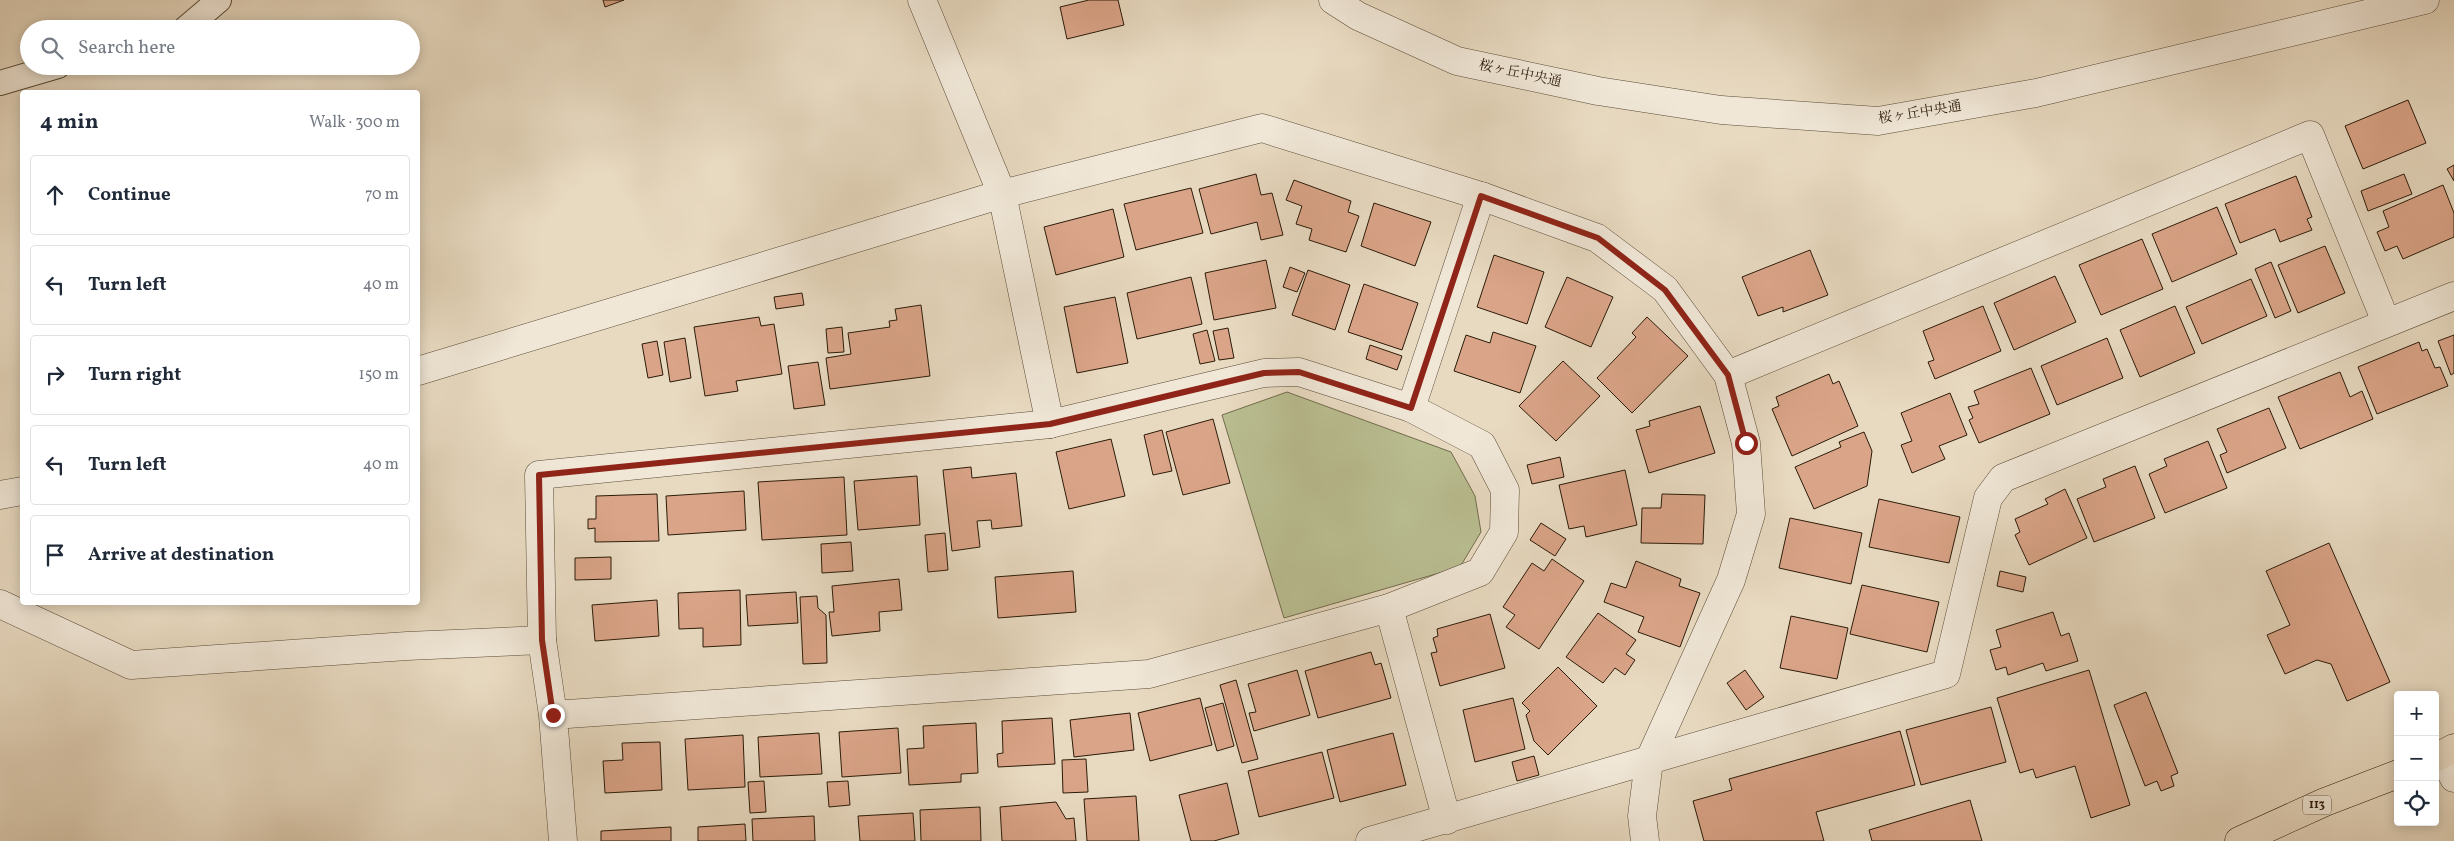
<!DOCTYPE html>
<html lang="en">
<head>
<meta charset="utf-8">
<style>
	:root { --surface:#fff; --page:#f6f6f7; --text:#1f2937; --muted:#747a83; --line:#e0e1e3 }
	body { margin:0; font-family:Vollkorn,"Noto Serif JP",serif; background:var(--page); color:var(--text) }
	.controls { position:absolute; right:15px; bottom:15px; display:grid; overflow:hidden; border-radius:5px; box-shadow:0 2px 12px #0003 }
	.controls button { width:45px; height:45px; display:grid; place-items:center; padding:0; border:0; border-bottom:1px solid var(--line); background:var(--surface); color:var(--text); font:25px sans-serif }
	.stop { position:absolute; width:15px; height:15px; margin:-11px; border:4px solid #8f2418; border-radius:50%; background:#fff }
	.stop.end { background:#8f2418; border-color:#fff; box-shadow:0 1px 5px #0008 }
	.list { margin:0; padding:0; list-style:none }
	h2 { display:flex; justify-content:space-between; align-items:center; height:65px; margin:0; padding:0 20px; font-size:21px }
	h2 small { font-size:16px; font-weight:400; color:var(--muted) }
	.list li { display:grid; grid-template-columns:32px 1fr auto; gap:15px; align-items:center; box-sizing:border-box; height:80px; margin:0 10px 10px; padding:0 10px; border:1px solid var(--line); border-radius:5px }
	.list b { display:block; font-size:19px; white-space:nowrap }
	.list em { font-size:16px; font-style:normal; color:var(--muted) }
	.icon { flex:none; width:28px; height:28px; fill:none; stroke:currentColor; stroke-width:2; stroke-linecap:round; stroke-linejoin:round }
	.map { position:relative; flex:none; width:2454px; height:841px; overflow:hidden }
	.search { position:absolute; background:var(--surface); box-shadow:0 2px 12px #0003; left:20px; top:20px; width:400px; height:55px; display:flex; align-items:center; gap:12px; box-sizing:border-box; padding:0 18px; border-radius:28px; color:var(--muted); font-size:19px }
	.panel { position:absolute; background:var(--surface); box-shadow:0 2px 12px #0003; left:20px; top:90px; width:400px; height:515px; border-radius:5px }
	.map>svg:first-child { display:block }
</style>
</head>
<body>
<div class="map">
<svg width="2454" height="841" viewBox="0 0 2454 841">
	<rect width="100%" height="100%" fill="#e8dac1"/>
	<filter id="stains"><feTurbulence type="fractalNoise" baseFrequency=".004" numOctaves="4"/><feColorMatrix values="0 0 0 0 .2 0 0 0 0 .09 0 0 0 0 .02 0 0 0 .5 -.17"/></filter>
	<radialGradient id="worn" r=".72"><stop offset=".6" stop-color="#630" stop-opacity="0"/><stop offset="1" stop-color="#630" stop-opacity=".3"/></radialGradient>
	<path fill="#b9be91" stroke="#726c4d" d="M1287 392 1451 452 1475 496 1481 532 1460 567 1284 618 1222 415Z"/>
	<g fill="#daa488" stroke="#2b1b09">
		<path d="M603 0H624L605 7Z"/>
		<path d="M1089 0H1118L1124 25 1067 39 1060 7Z"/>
		<path d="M2408 100 2426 143 2363 169 2345 126Z"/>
		<path d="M2454 165V181L2447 169Z"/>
		<path d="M1256 174 1261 195 1272 193 1283 235 1261 240 1257 222 1211 234 1199 189Z"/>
		<path d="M2404 174 2412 194 2368 211 2361 191Z"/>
		<path d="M2296 176 2312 217 2307 219 2312 230 2280 242 2275 229 2240 243 2225 204Z"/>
		<path d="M1294 180 1351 201 1348 212 1359 216 1346 252 1309 240 1312 229 1296 224 1302 206 1286 200Z"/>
		<path d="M2443 185 2454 213V237L2403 259 2397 246 2385 251 2377 232 2389 227 2383 211Z"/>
		<path d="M1191 188 1203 233 1136 250 1124 204Z"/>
		<path d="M1374 203 1431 222 1415 266 1361 246Z"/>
		<path d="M2217 207 2237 254 2172 282 2152 234Z"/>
		<path d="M1113 209 1124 257 1056 275 1044 227Z"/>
		<path d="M2142 239 2163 289 2101 315 2079 265Z"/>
		<path d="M2325 246 2345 293 2298 313 2278 265Z"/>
		<path d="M1810 250 1828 295 1783 312V307L1758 316 1742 277Z"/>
		<path d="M1494 255 1544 272 1527 324 1477 307Z"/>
		<path d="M1266 260 1276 308 1214 320 1205 273Z"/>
		<path d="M2271 262 2291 311 2275 318 2255 269Z"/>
		<path d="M1290 267 1305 273 1297 292 1283 287Z"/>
		<path d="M1308 270 1350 285 1335 330 1292 315Z"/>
		<path d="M2055 276 2076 322 2014 350 1994 303Z"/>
		<path d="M1191 277 1202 324 1137 339 1127 293Z"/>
		<path d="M1567 277 1613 297 1591 347 1545 327Z"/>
		<path d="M2251 279 2267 316 2202 344 2186 307Z"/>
		<path d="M1364 284 1418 303 1402 350 1348 332Z"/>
		<path d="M802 293 804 305 776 309 774 297Z"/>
		<path d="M1115 297 1128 363 1077 373 1064 307Z"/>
		<path d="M921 305 930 376 830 389 826 358 851 354 848 333 890 327 889 321 897 320 895 309Z"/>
		<path d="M1983 306 2001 351 1935 379 1928 362 1934 360 1923 331Z"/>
		<path d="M2175 306 2195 353 2140 377 2120 330Z"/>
		<path d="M759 317 761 326 774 324 782 374 736 381 738 391 705 396 694 327Z"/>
		<path d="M1647 317 1688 356 1632 413 1597 378 1636 337 1632 333Z"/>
		<path d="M842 327 844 352 828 353 826 329Z"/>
		<path d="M1228 328 1234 358 1219 360 1213 331Z"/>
		<path d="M1207 330 1215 361 1200 364 1193 334Z"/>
		<path d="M1493 332 1536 346 1520 393 1454 371 1466 335 1490 343Z"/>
		<path d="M2454 335V373L2451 375 2438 341Z"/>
		<path d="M685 338 691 378 670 382 664 342Z"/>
		<path d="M2107 338 2123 378 2057 405 2041 366Z"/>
		<path d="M657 341 663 375 648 378 642 344Z"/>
		<path d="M2419 342 2422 351 2427 349 2435 368 2440 367 2448 386 2377 414 2358 367Z"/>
		<path d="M1370 345 1402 356 1397 370 1366 359Z"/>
		<path d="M1563 361 1600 396 1556 441 1519 406Z"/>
		<path d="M818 362 825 405 794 409 788 366Z"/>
		<path d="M2031 368 2050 414 1979 443 1969 420 1973 418 1968 407 1979 404 1974 391Z"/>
		<path d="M2340 372 2350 397 2362 391 2373 419 2300 449 2278 397Z"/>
		<path d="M1829 374 1833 384 1839 381 1858 426 1792 456 1772 409 1779 406 1776 397Z"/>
		<path d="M1950 393 1967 435 1939 446 1945 459 1912 473 1901 445 1912 441 1901 413Z"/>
		<path d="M1700 406 1715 453 1649 473 1636 430 1650 426 1649 421Z"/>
		<path d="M2269 408 2286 448 2227 473 2220 455 2227 452 2217 429Z"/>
		<path d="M1213 419 1230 483 1183 495 1166 432Z"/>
		<path d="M1162 430 1172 471 1153 475 1144 435Z"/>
		<path d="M1864 432 1872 451 1867 486 1814 509 1795 467 1841 447 1839 442Z"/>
		<path d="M1111 439 1125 496 1069 509 1056 452Z"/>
		<path d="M2208 441 2227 488 2165 513 2149 474 2167 466 2164 459Z"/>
		<path d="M1560 457 1564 477 1532 484 1527 465Z"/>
		<path d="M2135 466 2155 518 2094 542 2077 499 2106 487 2103 479Z"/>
		<path d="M971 467 972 478 1016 473 1022 526 992 529 991 520 977 521 980 547 952 551 943 470Z"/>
		<path d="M1625 470 1637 525 1586 537 1584 526 1569 529 1559 485Z"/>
		<path d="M917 476 920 525 858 530 854 481Z"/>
		<path d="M844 477 847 535 762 540 758 482Z"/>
		<path d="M2065 489 2087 538 2029 565 2015 535 2020 532 2015 519 2048 504 2045 499Z"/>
		<path d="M744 491 746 530 668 535 666 496Z"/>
		<path d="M657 494 659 541 595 542V528L588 529V519H596V496Z"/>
		<path d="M1662 494 1705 495 1703 544 1641 543 1642 508H1661Z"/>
		<path d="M1879 499 1960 517 1949 563 1869 547Z"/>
		<path d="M1790 518 1862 533 1851 584 1779 568Z"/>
		<path d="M1541 523 1566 539 1555 556 1530 540Z"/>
		<path d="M945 533 948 570 928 572 925 535Z"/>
		<path d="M851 542 853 571 822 573 821 544Z"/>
		<path d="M2329 543 2390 682 2347 701 2331 664 2317 660 2285 674 2267 635 2290 625 2266 571Z"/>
		<path d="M611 557V579L575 580V558Z"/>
		<path d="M1552 559 1584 581 1539 649 1506 627 1515 615 1503 607 1532 563 1544 571Z"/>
		<path d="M1636 561 1681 579 1679 586 1700 593 1680 647 1638 632 1644 617 1604 602 1611 583 1626 588Z"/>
		<path d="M1073 571 1076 612 998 618 995 577Z"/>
		<path d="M2000 571 2026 577 2023 592 1997 586Z"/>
		<path d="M899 579 902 610 879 612 880 631 832 636 829 612H834L832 586Z"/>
		<path d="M1862 585 1939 602 1927 652 1850 634Z"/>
		<path d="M740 590 741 645 703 647V628L679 629 678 593Z"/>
		<path d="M796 592 798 623 748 626 746 595Z"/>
		<path d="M817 596 818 608 826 615 827 663 803 664 800 597Z"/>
		<path d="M657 600 659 636 595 641 592 605Z"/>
		<path d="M2053 612 2061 636 2069 633 2078 661 2046 671 2043 663 2008 675 2006 667 1996 670 1990 650 2001 647 1996 630Z"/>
		<path d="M1598 613 1636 640 1626 654 1635 660 1625 675 1615 668 1603 683 1566 657Z"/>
		<path d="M1490 614 1505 668 1440 686 1431 653 1437 652 1433 638 1438 636 1437 629Z"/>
		<path d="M1791 616 1848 628 1837 679 1780 668Z"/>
		<path d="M1371 652 1375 665 1381 663 1391 698 1318 718 1305 671Z"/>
		<path d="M1558 667 1597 706 1548 755 1534 741 1526 715 1530 711 1522 703Z"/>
		<path d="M1297 670 1310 715 1254 731 1249 713 1256 712 1248 684Z"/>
		<path d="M1745 670 1764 697 1746 710 1727 683Z"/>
		<path d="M2089 670 2130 805 2091 818 2075 766 2036 778 2033 769 2020 773 1997 698Z"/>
		<path d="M1236 680 1258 759 1242 763 1220 685Z"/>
		<path d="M2146 692 2178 773 2171 776 2174 786 2161 791 2157 781 2145 786 2114 705Z"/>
		<path d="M1200 698 1212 745 1150 761 1138 713Z"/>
		<path d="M1513 698 1525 749 1475 762 1463 710Z"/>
		<path d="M1223 703 1234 746 1217 751 1205 708Z"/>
		<path d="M1991 707 2006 762 1921 785 1906 730Z"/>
		<path d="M1130 713 1134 750 1074 757 1070 720Z"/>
		<path d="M1052 718 1055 764 998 767 997 754 1003 753 1002 721Z"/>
		<path d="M976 723 978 773 961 774V782L909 785 907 749 924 748 923 726Z"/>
		<path d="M898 728 901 773 842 777 839 732Z"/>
		<path d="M1900 731 1915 785 1816 812 1824 841H1704L1693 801 1732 790 1729 779Z"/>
		<path d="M819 733 822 774 760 777 758 737Z"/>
		<path d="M1393 733 1406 785 1340 802 1327 750Z"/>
		<path d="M743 735 745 787 688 790 685 739Z"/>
		<path d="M660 742 662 790 605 793 603 761 623 760 622 743Z"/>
		<path d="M1322 752 1334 798 1259 817 1248 771Z"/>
		<path d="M1534 756 1539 775 1517 781 1512 762Z"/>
		<path d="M1086 759 1088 792 1063 793 1062 760Z"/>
		<path d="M764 781 766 812 750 813 748 782Z"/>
		<path d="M848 781 850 805 829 807 827 782Z"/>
		<path d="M1227 783 1239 834 1214 841H1191L1179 795Z"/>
		<path d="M1136 796 1139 841H1087L1084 799Z"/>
		<path d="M1970 800 1982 841H1872L1869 830Z"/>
		<path d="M1056 802 1066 819 1074 818 1076 841H1002L1000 807Z"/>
		<path d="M980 807 981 841H921L920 810Z"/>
		<path d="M913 813 915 841H860L858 816Z"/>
		<path d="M814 816 815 841H753L752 819Z"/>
		<path d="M745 824 746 841H698V827Z"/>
		<path d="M671 827V841H601V831Z"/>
	</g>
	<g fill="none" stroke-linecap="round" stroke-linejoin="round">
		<defs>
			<g id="lane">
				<path d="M185 29 219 0"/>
				<path d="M0 83 58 66"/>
			</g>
			<g id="street">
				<path d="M922 0 1002 194 1050 424"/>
				<path d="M1333 0 1358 16 1457 61 1598 91 1721 110 1878 121 2036 93 2425 0"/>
				<path d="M418 371 1002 194 1262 128 1481 196 1597 238 1665 289 1728 375 1746 443 1751 514 1731 580 1649 761 1642 816 1645 841"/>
				<path d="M1728 375 2310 135 2386 322"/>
				<path d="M1411 408 1481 196"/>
				<path d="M0 495 22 491"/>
				<path d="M0 604 131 665 407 646 542 640"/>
				<path d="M1389 608 1447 820"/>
				<path d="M553 715 1149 674 1389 608 1480 572 1504 532 1505 490 1482 445 1411 408 1299 372 1264 373 1050 424 539 475 542 640 553 715 563 841"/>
				<path d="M2442 755 2454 778"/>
				<path d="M1370 841 1946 674 1988 498 2003 478 2454 296"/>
			</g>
			<g id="primary">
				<path d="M2435 758 2454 748"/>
				<path d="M2239 841 2325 802 2398 774"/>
			</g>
		</defs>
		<use href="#lane" stroke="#5a4b37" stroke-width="26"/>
		<use href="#street" stroke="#5a4b37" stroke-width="29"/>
		<use href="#primary" stroke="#2b1b09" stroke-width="29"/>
		<use href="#lane" stroke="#f0e7d7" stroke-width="24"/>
		<use href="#street" stroke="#f0e7d7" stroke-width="28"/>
		<use href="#primary" stroke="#e8dac1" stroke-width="28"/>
	</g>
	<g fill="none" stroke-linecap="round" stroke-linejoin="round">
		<path stroke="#8f2418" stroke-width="6" d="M553 715 542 640 539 475 1050 424 1264 373 1299 372 1411 408 1481 196 1598 238 1665 290 1728 375 1746 443"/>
	</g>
	<g text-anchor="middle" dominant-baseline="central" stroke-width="4" stroke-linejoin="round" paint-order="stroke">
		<rect fill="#f0e7d7" stroke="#665847" stroke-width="1" x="2303" y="795.5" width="28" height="19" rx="4"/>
		<g font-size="12" font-weight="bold" fill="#2b1b09">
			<text x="2317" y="805">113</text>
		</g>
		<g font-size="14" fill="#2b1b09" stroke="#f0e7d7">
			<text transform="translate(1520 74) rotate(12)">桜ヶ丘中央通</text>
			<text transform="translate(1920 113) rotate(-9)">桜ヶ丘中央通</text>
		</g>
	</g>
	<rect width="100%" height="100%" filter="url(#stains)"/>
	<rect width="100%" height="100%" fill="url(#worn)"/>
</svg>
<div class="controls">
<button>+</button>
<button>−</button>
<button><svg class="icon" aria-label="locate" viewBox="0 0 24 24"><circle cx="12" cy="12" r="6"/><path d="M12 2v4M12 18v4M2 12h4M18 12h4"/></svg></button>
</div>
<div class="stop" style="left:1746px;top:443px"></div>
<div class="stop end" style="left:553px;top:715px"></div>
<div class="search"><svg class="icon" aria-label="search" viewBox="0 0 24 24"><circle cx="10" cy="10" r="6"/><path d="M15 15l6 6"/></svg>Search here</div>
<section class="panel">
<h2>4 min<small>Walk · 300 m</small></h2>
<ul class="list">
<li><svg class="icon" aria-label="ahead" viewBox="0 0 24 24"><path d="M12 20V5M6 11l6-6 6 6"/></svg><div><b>Continue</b></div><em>70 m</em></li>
<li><svg class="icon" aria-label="left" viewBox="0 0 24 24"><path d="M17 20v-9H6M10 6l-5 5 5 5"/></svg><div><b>Turn left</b></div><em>40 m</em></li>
<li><svg class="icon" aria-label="right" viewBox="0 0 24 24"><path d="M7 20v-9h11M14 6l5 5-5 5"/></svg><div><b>Turn right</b></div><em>150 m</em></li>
<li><svg class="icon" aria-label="left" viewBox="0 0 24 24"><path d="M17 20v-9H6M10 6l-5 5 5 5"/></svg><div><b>Turn left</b></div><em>40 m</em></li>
<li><svg class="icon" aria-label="arrive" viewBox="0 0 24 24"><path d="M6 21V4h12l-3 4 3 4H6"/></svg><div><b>Arrive at destination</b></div></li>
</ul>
</section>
</div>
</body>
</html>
